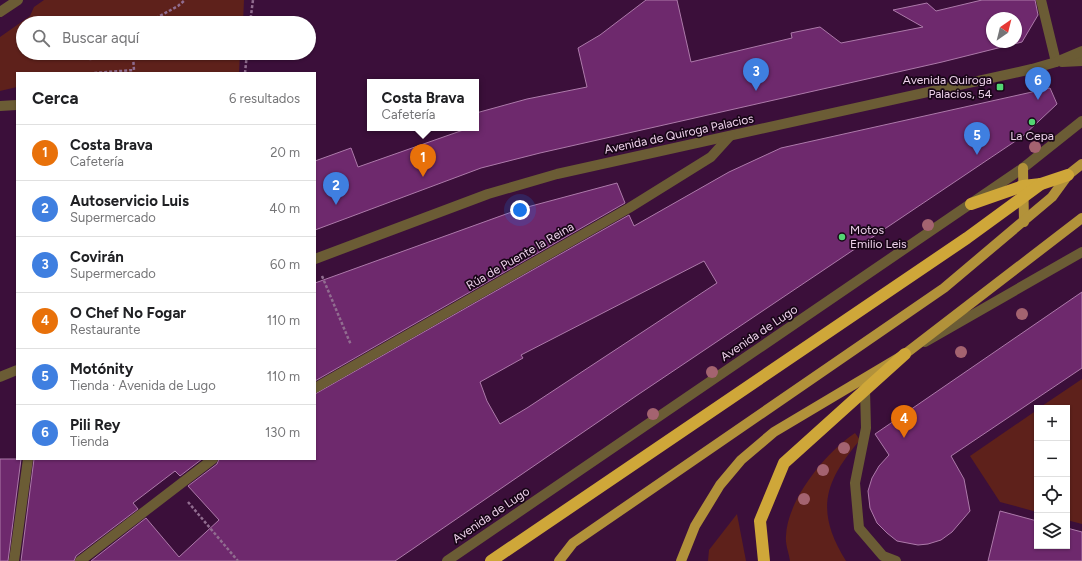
<!DOCTYPE html>
<html lang="es">
<head>
<meta charset="utf-8">
<style>
	:root { --surface:#fff; --page:#f2f2f2; --text:#202124; --muted:#757577; --line:#e0e0e0; --accent:#ea580c }
	body { margin:0; font-family:Figtree,sans-serif; background:var(--page); color:var(--text) }
	.controls { position:absolute; right:12px; bottom:12px; display:grid; overflow:hidden; border-radius:0px; box-shadow:0 1px 3px #0004 }
	.controls button { width:36px; height:36px; display:grid; place-items:center; padding:0; border:0; border-bottom:1px solid var(--line); background:var(--surface); color:var(--text); font:20px sans-serif }
	.compass { position:absolute; left:986px; top:12px; width:36px; height:36px; border-radius:50%; background:var(--surface); box-shadow:0 1px 3px #0004; rotate:35deg }
	.you { position:absolute; left:520px; top:210px; width:14px; height:14px; margin:-10px; border:3px solid #fff; border-radius:50%; background:#1a73e8; box-shadow:0 0 0 6px #1a73e833 }
	.badge { display:grid; place-items:center; width:26px; height:26px; border-radius:50%; background:var(--accent); color:#fff; font-size:13px; font-weight:700 }
	.pin { position:absolute; translate:-50% -33px; filter:drop-shadow(0 1px 2px #0008) }
	.pin::after { content:''; position:absolute; top:21px; width:14px; height:12px; background:inherit; clip-path:polygon(0 0,100% 0,50% 100%) }
	.popup { position:absolute; left:367px; top:79px; width:112px; height:52px; box-sizing:border-box; display:grid; place-content:center; border-radius:0px; background:var(--surface); filter:drop-shadow(0 1px 3px #0005); font-size:13px; white-space:nowrap; color:var(--muted) }
	.popup b { font-size:15px; color:var(--text) }
	.popup::after { content:''; position:absolute; left:50%; top:100%; margin-left:-8px; border:8px solid transparent; border-top-color:var(--surface) }
	.list { margin:0; padding:0; list-style:none }
	h2 { display:flex; justify-content:space-between; align-items:center; height:52px; margin:0; padding:0 16px; font-size:17px }
	h2 small { font-size:13px; font-weight:400; color:var(--muted) }
	.list li { display:grid; grid-template-columns:26px 1fr auto; gap:12px; align-items:center; box-sizing:border-box; height:56px; padding:0 16px; border-top:1px solid var(--line) }
	.list b { display:block; font-size:15px; white-space:nowrap }
	.list p { margin:0; font-size:13px; white-space:nowrap; color:var(--muted) }
	.list em { font-size:13px; font-style:normal; color:var(--muted) }
	.icon { flex:none; width:22px; height:22px; fill:none; stroke:currentColor; stroke-width:2; stroke-linecap:round; stroke-linejoin:round }
	.map { position:relative; flex:none; width:1082px; height:561px; overflow:hidden }
	.search { position:absolute; background:var(--surface); box-shadow:0 1px 3px #0004; left:16px; top:16px; width:300px; height:44px; display:flex; align-items:center; gap:10px; box-sizing:border-box; padding:0 14px; border-radius:22px; color:var(--muted); font-size:15px }
	.panel { position:absolute; background:var(--surface); box-shadow:0 1px 3px #0004; left:16px; top:72px; width:300px; height:388px; border-radius:0px }
	.map>svg:first-child { display:block }
</style>
</head>
<body>
<div class="map">
<svg width="1082" height="561" viewBox="0 0 1082 561">
	<rect width="100%" height="100%" fill="#3b0f3a"/>
	<g fill="#5e211b">
		<path d="M44 0H244L243 23H23V53H240L239 73H17V87L0 91V37L30 16 34 7Z"/>
		<path d="M1082 379V524L1067 520V408H1039Z"/>
		<path d="M1037 410V512L1000 502 970 456Z"/>
		<path d="M855 433 860 440C824 482 815 511 846 561H790C789 553 785 544 786 536 787 500 826 452 855 433Z"/>
		<path d="M737 514 746 561H708L709 550Z"/>
	</g>
	<g fill="#6e296d" stroke="#ad7aaa" fill-rule="evenodd">
		<path d="M646 0H677L691 62 792 38 791 33 820 27 841 43 923 27 893 10 927 3 936 11 982 0H1035L1038 15 1022 42 942 62 540 153 481 168 315 230V161L351 148 358 167 469 128H476V113L527 99 587 87 578 48 600 35ZM992 18H1016V42H992Z"/>
		<path d="M1050 88 1057 104 1023 136 636 396 395 561H91L146 518 179 557 219 520 188 486 217 464 219 459H315V394L629 215 634 226 729 172 781 148ZM704 261 717 283 527 408 500 424 487 401 480 382 523 358 521 355Z"/>
		<path d="M617 183 625 203 315 381V283L520 209Z"/>
		<path d="M1082 292V368L951 456 964 479 970 511 952 532 941 540 928 544 918 545 897 541 887 533 877 523 870 508 868 491 872 478 879 466 889 455 875 434Z"/>
		<path d="M0 459H21L8 561H0Z"/>
		<path d="M34 459H202L180 476 175 471 133 503 138 509 76 556 74 561H21Z"/>
		<path d="M1000 511 1037 521V546H1067V528L1082 532V561H988Z"/>
	</g>
	<g fill="none" stroke-linecap="round" stroke-linejoin="round">
		<g stroke="#916d90" stroke-width="2.5" stroke-dasharray="3 2" stroke-linecap="butt">
			<path d="M147 23 178 6 185 0"/>
			<path d="M250 23 253 0"/>
			<path d="M90 53V59L133 56 134 70 94 73"/>
			<path d="M245 73 247 53"/>
			<path d="M322 276 351 345"/>
			<path d="M188 502 238 561"/>
		</g>
		<g stroke="#6b5c35" stroke-width="10">
			<path d="M1041 0 1056 62"/>
			<path d="M0 12 18 0"/>
			<path d="M1062 62 1082 61"/>
			<path d="M0 106 17 105"/>
			<path d="M315 259 488 194 557 174 1032 69 1056 62 1082 51"/>
			<path d="M925 342 1082 252"/>
			<path d="M0 377 17 370"/>
			<path d="M315 388 629 208 711 157 730 136"/>
			<path d="M865 390 866 428 855 483 859 528 883 556 896 561"/>
			<path d="M14 561 28 459"/>
			<path d="M80 561 213 459"/>
			<path d="M447 561 1023 168 1082 121"/>
		</g>
		<g stroke="#b2923a" stroke-width="10">
			<path d="M1023 168 1024 222"/>
			<path d="M559 561 573 543 944 288 1052 197 1068 175 1082 164"/>
			<path d="M681 561 695 526 720 485 741 460 774 432 905 354 1082 218"/>
		</g>
		<g stroke="#cfa739" stroke-width="12">
			<path d="M971 204 1023 186 1041 184"/>
			<path d="M491 561 967 238 1041 184 1068 175"/>
			<path d="M764 561 760 521 784 463 905 354"/>
		</g>
	</g>
	<g fill="#a46370">
		<circle cx="1035" cy="147" r="6"/>
		<circle cx="928" cy="225" r="6"/>
		<circle cx="1022" cy="314" r="6"/>
		<circle cx="961" cy="352" r="6"/>
		<circle cx="712" cy="372" r="6"/>
		<circle cx="653" cy="414" r="6"/>
		<circle cx="844" cy="448" r="6"/>
		<circle cx="823" cy="470" r="6"/>
		<circle cx="804" cy="499" r="6"/>
	</g>
	<g fill="#53d673" stroke="#180617" stroke-width="1.5">
		<rect x="996" y="83" width="8" height="8" rx="2"/>
		<circle cx="1032" cy="122" r="4"/>
		<circle cx="842" cy="237" r="4"/>
	</g>
	<g text-anchor="middle" dominant-baseline="central" stroke-width="3.5" stroke-linejoin="round" paint-order="stroke">
		<g font-size="12" fill="#eed2eb" stroke="#180617" text-anchor="end">
			<text x="992" y="80">Avenida Quiroga<tspan x="992" dy="14">Palacios, 54</tspan></text>
			<text x="1032" y="136" text-anchor="middle">La Cepa</text>
			<text x="850" y="230" text-anchor="start">Motos<tspan x="850" dy="14">Emilio Leis</tspan></text>
		</g>
		<g font-size="12" fill="#eed2eb" stroke="#180617">
			<text transform="translate(679 134) rotate(-12)">Avenida de Quiroga Palacios</text>
			<text transform="translate(520 256) rotate(-30)">Rúa de Puente la Reina</text>
			<text transform="translate(759 333) rotate(-34)">Avenida de Lugo</text>
			<text transform="translate(491 515) rotate(-34)">Avenida de Lugo</text>
		</g>
	</g>
</svg>
<div class="controls">
<button>+</button>
<button>−</button>
<button><svg class="icon" aria-label="locate" viewBox="0 0 24 24"><circle cx="12" cy="12" r="6"/><path d="M12 2v4M12 18v4M2 12h4M18 12h4"/></svg></button>
<button><svg class="icon" aria-label="layers" viewBox="0 0 24 24"><path d="M12 4l9 5-9 5-9-5zM3 14l9 5 9-5"/></svg></button>
</div>
<svg class="compass" viewBox="-18 -18 36 36"><path d="M0-13l5 13h-10z" fill="#e53935"/><path d="M0 13l5-13h-10z" fill="#757577"/></svg>
<div class="you"></div>
<div class="pin badge" style="left:423px;top:177px;background:#e8710a">1</div>
<div class="popup"><b>Costa Brava</b>Cafetería</div>
<div class="pin badge" style="left:336px;top:205px;background:#3f7fe0">2</div>
<div class="pin badge" style="left:756px;top:91px;background:#3f7fe0">3</div>
<div class="pin badge" style="left:904px;top:438px;background:#e8710a">4</div>
<div class="pin badge" style="left:977px;top:155px;background:#3f7fe0">5</div>
<div class="pin badge" style="left:1038px;top:100px;background:#3f7fe0">6</div>
<div class="search"><svg class="icon" aria-label="search" viewBox="0 0 24 24"><circle cx="10" cy="10" r="6"/><path d="M15 15l6 6"/></svg>Buscar aquí</div>
<section class="panel">
<h2>Cerca<small>6 resultados</small></h2>
<ul class="list">
<li><span class="badge" style="background:#e8710a">1</span><div><b>Costa Brava</b><p>Cafetería</p></div><em>20 m</em></li>
<li><span class="badge" style="background:#3f7fe0">2</span><div><b>Autoservicio Luis</b><p>Supermercado</p></div><em>40 m</em></li>
<li><span class="badge" style="background:#3f7fe0">3</span><div><b>Covirán</b><p>Supermercado</p></div><em>60 m</em></li>
<li><span class="badge" style="background:#e8710a">4</span><div><b>O Chef No Fogar</b><p>Restaurante</p></div><em>110 m</em></li>
<li><span class="badge" style="background:#3f7fe0">5</span><div><b>Motónity</b><p>Tienda · Avenida de Lugo</p></div><em>110 m</em></li>
<li><span class="badge" style="background:#3f7fe0">6</span><div><b>Pili Rey</b><p>Tienda</p></div><em>130 m</em></li>
</ul>
</section>
</div>
</body>
</html>
